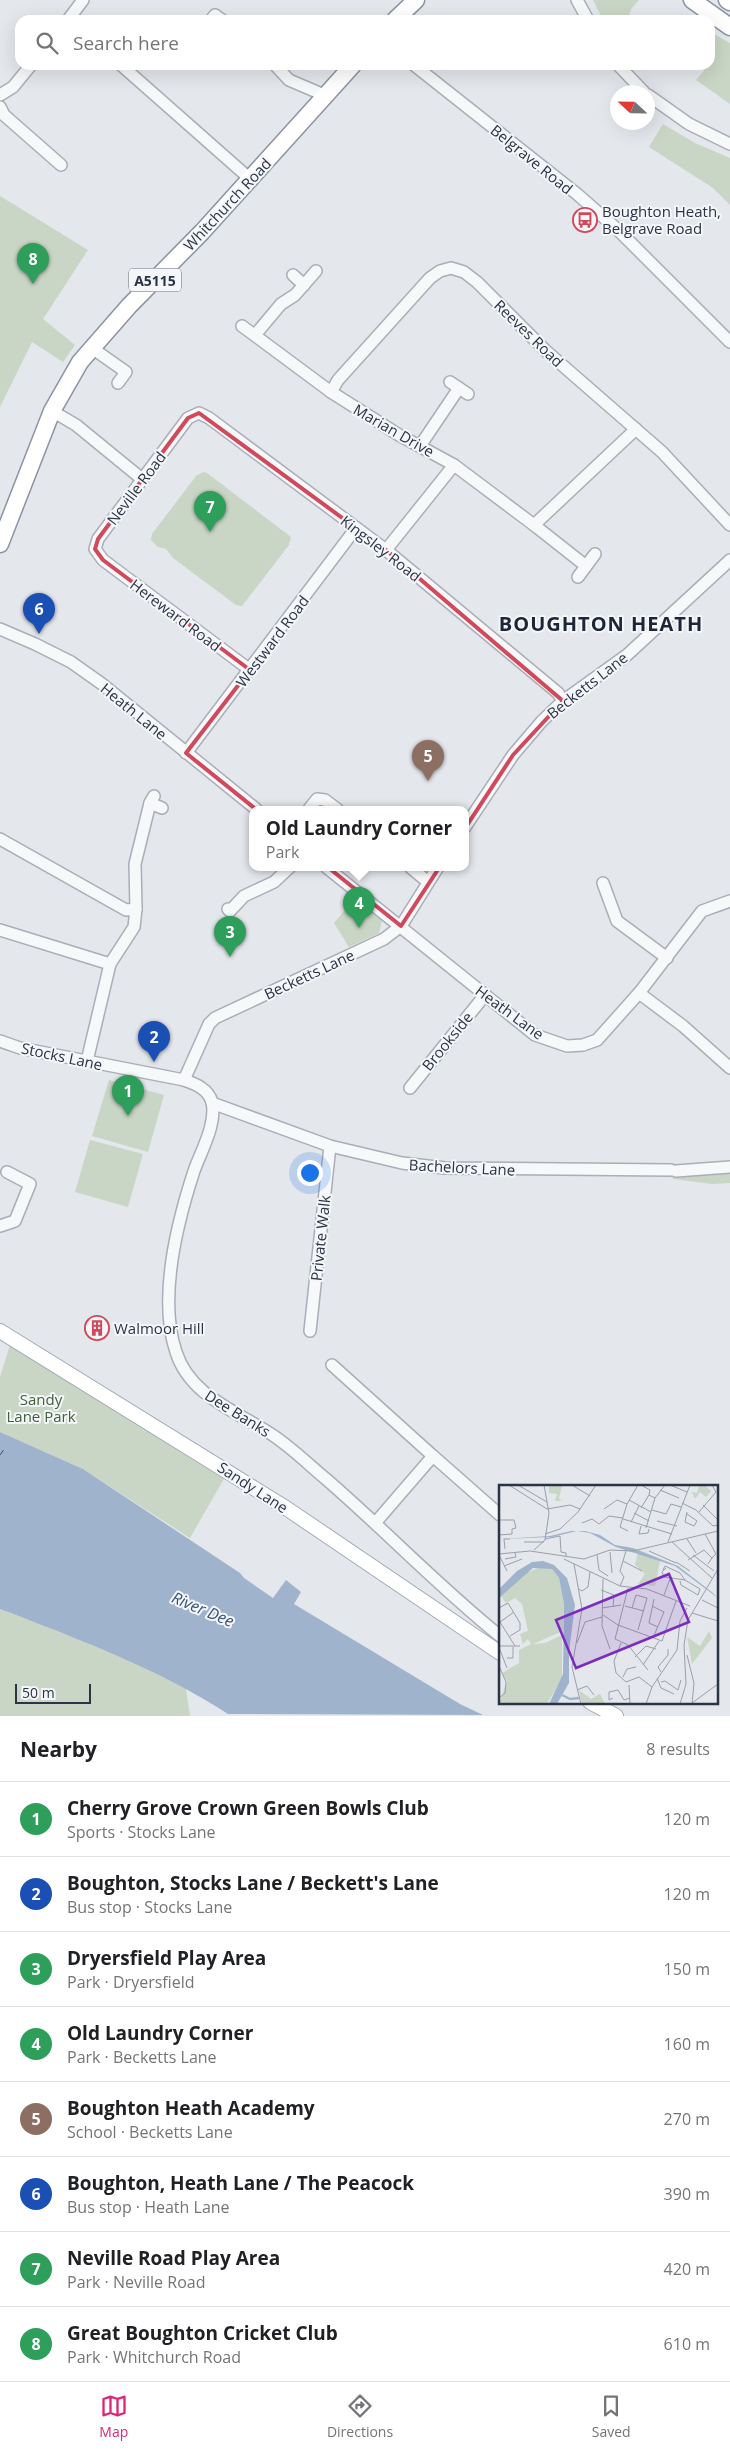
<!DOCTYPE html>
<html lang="en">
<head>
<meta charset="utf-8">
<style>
	:root { --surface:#fff; --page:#f2f2f2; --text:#202124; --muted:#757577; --line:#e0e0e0; --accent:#db2777 }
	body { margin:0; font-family:"Open Sans",sans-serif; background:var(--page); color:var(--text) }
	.compass { position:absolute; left:610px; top:85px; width:45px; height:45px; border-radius:50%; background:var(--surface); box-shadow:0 5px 20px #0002; rotate:292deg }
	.scale { position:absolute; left:15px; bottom:12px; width:76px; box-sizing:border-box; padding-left:5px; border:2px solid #2b3445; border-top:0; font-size:14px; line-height:18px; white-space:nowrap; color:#2b3445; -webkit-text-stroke:4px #f4f6f9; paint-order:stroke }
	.you { position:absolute; left:309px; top:1172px; width:18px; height:18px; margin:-12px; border:4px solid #fff; border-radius:50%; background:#1a73e8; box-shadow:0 0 0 8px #1a73e833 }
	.badge { display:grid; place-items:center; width:32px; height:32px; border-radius:50%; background:var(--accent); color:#fff; font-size:16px; font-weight:700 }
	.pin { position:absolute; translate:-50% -41px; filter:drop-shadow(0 1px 2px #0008) }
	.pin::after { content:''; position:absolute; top:26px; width:18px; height:15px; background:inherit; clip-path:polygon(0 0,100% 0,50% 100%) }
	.popup { position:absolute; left:249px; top:806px; width:220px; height:65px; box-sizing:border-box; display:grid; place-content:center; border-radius:10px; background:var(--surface); filter:drop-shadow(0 1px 4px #0005); font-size:16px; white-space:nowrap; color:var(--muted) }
	.popup b { font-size:19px; color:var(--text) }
	.popup::after { content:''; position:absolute; left:50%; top:100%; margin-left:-10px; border:10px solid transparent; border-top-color:var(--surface) }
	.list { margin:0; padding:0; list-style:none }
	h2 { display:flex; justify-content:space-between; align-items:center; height:65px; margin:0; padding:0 20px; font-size:21px }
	h2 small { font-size:16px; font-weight:400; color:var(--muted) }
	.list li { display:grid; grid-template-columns:32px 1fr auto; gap:15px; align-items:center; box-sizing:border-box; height:75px; padding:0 20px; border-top:1px solid var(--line) }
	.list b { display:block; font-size:19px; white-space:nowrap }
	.list p { margin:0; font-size:16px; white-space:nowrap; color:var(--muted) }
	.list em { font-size:16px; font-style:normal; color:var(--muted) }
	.icon { flex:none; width:28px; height:28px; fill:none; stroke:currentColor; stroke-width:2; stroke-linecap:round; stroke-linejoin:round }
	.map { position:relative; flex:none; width:730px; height:1716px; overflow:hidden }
	.search { position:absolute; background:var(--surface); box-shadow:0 5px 20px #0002; left:15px; right:15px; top:15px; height:55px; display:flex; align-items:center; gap:12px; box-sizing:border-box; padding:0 18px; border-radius:15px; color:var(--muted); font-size:19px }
	.sheet { height:665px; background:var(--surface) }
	nav { display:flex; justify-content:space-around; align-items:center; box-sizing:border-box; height:70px; border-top:1px solid var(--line); background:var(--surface); font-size:14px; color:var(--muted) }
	nav a { display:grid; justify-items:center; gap:2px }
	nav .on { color:var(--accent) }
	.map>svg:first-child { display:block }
</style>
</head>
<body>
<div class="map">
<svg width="730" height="1716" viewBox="0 0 730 1716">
	<rect width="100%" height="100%" fill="#e4e7ec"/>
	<g fill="#c9d6c5">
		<path d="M593 0H639L631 9 628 20H603Z"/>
		<path d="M710 32 730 43V104L696 80 714 58 710 54Z"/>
		<path d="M663 124 695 143 730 158V205L713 188 649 147Z"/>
		<path d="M0 196 88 250 43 319 75 345 63 362 32 342 0 407Z"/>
		<path d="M203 472 207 473 291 537 289 545 242 606 236 605 173 558 166 549 158 547 151 540 152 534 196 476Z"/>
		<path d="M354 899 382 921 379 933 349 947 334 923Z"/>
		<path d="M109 1080 164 1095 148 1152 92 1136Z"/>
		<path d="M90 1140 143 1154 128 1207 75 1192Z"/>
		<path d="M730 1172V1183L712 1184 673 1179 672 1176Z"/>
		<path d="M10 1345 225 1477 190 1538 83 1469 0 1432V1377Z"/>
		<path d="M0 1609 124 1657 186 1689 190 1716H0Z"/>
	</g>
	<path fill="#9fb4cc" d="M0 1432 83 1469 240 1573 244 1578 273 1598 286 1580 301 1592 294 1604 460 1704 483 1715 228 1714C157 1668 78 1639 0 1609Z"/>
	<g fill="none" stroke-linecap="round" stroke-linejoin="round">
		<path stroke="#34527a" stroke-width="1" stroke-dasharray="6 5" stroke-linecap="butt" d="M0 1455 5 1448"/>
		<defs>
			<g id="minor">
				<path d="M577 0 588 20"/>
				<path d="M68 20 83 0"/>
				<path d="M211 20 215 15 222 20"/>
				<path d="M121 65 249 178"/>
				<path d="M275 65 289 80 324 95"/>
				<path d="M414 65 577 194 618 230 730 342"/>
				<path d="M618 65 644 92"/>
				<path d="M0 95 13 87 31 65"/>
				<path d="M648 95 689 124 730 144"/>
				<path d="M0 107 4 115 61 165"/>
				<path d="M293 275 304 285"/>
				<path d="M242 326 331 392 399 435 454 465 534 525 636 429"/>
				<path d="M255 335 281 304 295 295 316 271"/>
				<path d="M92 348 126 372 118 383"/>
				<path d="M450 382 468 394"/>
				<path d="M331 392 338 380 430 278 440 271 451 268 464 272 477 282 546 351 662 452 730 525"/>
				<path d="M52 411 76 425 142 479"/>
				<path d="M420 446 459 388"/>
				<path d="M534 525 586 566"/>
				<path d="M386 550 454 465"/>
				<path d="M578 577 595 554"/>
				<path d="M0 629 35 644 71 662 102 684 256 809"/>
				<path d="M250 670 103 560 95 549 98 539 188 418 199 413 209 418 386 550 558 693 563 701"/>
				<path d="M186 753 356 528"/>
				<path d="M150 803 162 808"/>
				<path d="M309 809 317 799 325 800 337 809"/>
				<path d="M465 827 513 755 542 721 563 701 627 655 730 560"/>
				<path d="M0 839 126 910 136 909"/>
				<path d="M326 867 535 1035 567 1046 583 1045 597 1040 639 993 702 911 730 901"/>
				<path d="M410 867 428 882"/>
				<path d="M603 883 617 921 667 958"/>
				<path d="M228 909 230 911 244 896 274 882 290 867"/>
				<path d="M0 930 110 964"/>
				<path d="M639 993 683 1026 730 1068"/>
				<path d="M0 1041 20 1048 184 1080C196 1084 208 1089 212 1102 217 1124 201 1151 194 1171 177 1223 158 1299 176 1352 190 1396 236 1411 271 1434 291 1447 308 1464 326 1479 385 1530 439 1587 500 1636"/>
				<path d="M87 1061 110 964 134 927 136 909 135 864 150 803 154 796"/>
				<path d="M184 1080 209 1024 215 1018 384 939 401 926 438 867"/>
				<path d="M410 1088 485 995"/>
				<path d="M212 1103 330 1146 402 1163 445 1168 671 1170"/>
				<path d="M676 1171 730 1167"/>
				<path d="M0 1226 15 1221 30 1184 7 1172"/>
				<path d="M310 1331 330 1146"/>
				<path d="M332 1365 433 1456"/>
				<path d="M376 1522 433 1456 500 1515"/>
			</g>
			<g id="major">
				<path d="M0 1331 286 1508 500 1653"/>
				<path d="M590 1702 616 1716"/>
			</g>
			<g id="highway">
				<path d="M692 0 730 27"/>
				<path d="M727 0 730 2"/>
				<path d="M395 20 416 0"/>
				<path d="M0 544 52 411 80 362 129 306 202 232 353 65"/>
			</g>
		</defs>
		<use href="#minor" stroke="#a9aeb7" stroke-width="14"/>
		<use href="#major" stroke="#a3abb8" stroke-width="16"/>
		<use href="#highway" stroke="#8b94a3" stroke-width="19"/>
		<use href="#minor" stroke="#f7f8fa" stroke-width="11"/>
		<use href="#major" stroke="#fff" stroke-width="14"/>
		<use href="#highway" stroke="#fff" stroke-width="16"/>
	</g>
	<path fill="none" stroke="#d1495b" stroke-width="4" stroke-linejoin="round" d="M199 413 386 550 563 701 513 755 401 926 186 753 250 670 103 560 95 549 98 539 188 418Z"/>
	<defs>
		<symbol id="bus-ring" viewBox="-11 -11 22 22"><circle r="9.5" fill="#f4f6f9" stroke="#d1495b" stroke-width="1.5"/><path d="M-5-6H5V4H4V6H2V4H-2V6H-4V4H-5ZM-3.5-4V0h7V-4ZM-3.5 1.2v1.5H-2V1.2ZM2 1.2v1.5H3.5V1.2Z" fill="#d1495b"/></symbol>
		<symbol id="building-ring" viewBox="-11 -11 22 22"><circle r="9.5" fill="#f4f6f9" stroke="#d1495b" stroke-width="1.5"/><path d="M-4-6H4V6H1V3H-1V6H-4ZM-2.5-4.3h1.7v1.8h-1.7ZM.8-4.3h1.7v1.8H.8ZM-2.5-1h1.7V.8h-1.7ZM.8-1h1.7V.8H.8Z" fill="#d1495b"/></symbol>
	</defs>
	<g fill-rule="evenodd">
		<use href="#bus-ring" x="571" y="206" width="28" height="28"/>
		<use href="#building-ring" x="83" y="1314" width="28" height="28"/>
	</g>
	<g text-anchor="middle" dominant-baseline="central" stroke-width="4" stroke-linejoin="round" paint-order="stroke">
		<rect fill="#f4f6f9" stroke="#676e7b" stroke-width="1" x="129" y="268.5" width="52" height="23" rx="4"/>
		<g font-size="14" font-weight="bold" fill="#2b3445">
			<text x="155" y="280">A5115</text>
		</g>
		<g font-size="15" fill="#2b3445" stroke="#f4f6f9">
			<text transform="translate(532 159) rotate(39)">Belgrave Road</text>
			<text transform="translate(227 204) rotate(-47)">Whitchurch Road</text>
			<text transform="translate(529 333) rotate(44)">Reeves Road</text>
			<text transform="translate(394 430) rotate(30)">Marian Drive</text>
			<text transform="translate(136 488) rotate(-53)">Neville Road</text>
			<text transform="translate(381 548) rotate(38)">Kingsley Road</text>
			<text transform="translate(176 615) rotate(37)">Hereward Road</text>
			<text transform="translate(272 641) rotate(-53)">Westward Road</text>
			<text transform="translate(587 685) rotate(-38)">Becketts Lane</text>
			<text transform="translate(134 711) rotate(39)">Heath Lane</text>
			<text transform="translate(309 974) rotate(-25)">Becketts Lane</text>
			<text transform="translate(510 1012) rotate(36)">Heath Lane</text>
			<text transform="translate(447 1041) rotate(-51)">Brookside</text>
			<text transform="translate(62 1056) rotate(12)">Stocks Lane</text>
			<text transform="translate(462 1167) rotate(3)">Bachelors Lane</text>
			<text transform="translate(320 1238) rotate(-84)">Private Walk</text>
			<text transform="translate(238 1413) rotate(32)">Dee Banks</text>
			<text transform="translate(253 1487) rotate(33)">Sandy Lane</text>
		</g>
		<g font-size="15" fill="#2b3445" stroke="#f4f6f9" text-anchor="start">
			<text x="602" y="211">Boughton Heath,<tspan x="602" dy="17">Belgrave Road</tspan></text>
			<text x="114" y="1328">Walmoor Hill</text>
		</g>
		<g font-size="15" fill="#3f6138" stroke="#f4f6f9">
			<text x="41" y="1399">Sandy<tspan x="41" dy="17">Lane Park</tspan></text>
		</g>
		<g font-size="16" font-style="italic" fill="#34527a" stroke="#f4f6f9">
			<text transform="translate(203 1609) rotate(23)">River Dee</text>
		</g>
		<g font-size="20" font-weight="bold" letter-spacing="1" fill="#1d2536" stroke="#f4f6f9">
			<text x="601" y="623">BOUGHTON HEATH</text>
		</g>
	</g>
	<g transform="translate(499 1485)">
		<rect width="219" height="219" fill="#e4e7ec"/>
		<path d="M50 0H63L60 14 63 16H56L58 9 50 8ZM197 0H205L212 6 207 12 201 7 196 14 193 7 198 8 200 1ZM139 67 161 76 156 101 139 99 146 89 136 80ZM42 82 53 84 60 93 65 119 64 146 34 159 46 158 63 150V193L48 219H0L8 196 3 188 20 178V165L32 159 29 154 24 159 21 149 29 146 23 119 16 113 7 118 2 111 24 89ZM210 146 213 153 193 179 188 152 201 161ZM80 205 92 214 101 209 106 219H83Z" fill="#c9d6c5"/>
		<path d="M72 46H86L101 50 116 60 134 63 179 81 214 108 219 113 176 81 117 62 91 48 78 46 53 52 0 54 51 51ZM44 76 55 80 68 93 76 120 70 167V198L58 219H50L64 189 65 119 60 93 53 84 34 83 0 113V104L18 86 33 77Z" fill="#9fb4cc"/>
		<path fill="none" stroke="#9fb4cc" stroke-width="2.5" d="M63 210 71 214 80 213"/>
		<path fill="none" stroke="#9a9fa9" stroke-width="1" d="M10 0 48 24 71 20 81 24M19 0 48 17M73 0 91 11M142 0 151 5 150 10M171 0 188 7M161 5 180 13M130 15 152 27M183 18 197 25 214 41 219 40M204 20 219 35M142 23 150 10 156 13M105 24 118 15 128 19M153 25 167 29 172 19 182 22M200 27 217 7 213 0M135 28 150 36M188 29 198 36 195 41 186 37 188 27M124 34 173 49M0 35H15L17 43 13 44V49L0 50M158 36 178 41M132 37 140 21M83 38 93 34 100 39M100 39 110 31 124 33M142 41 140 49 149 48 150 44M147 43 156 13 166 0M61 44 79 27 97 0M129 46 121 42 128 19 139 0M46 49 61 44M206 49 217 69 213 73M46 54 61 51 62 67 67 68V71M188 54 197 68M25 57H45M169 57 191 0M173 57 213 93M6 64 5 54H11M35 65 46 55 50 28 45 0M150 66 177 78M111 67 113 88M0 69 31 66 85 74 111 65 134 66 219 46M0 70 8 86M98 70 100 85 109 91M194 70 215 86M6 74 17 72 16 68M65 74 121 101 148 104 191 121M189 75 205 65 213 73 209 79M124 76 143 86M177 77 191 86M75 79 83 124 73 182 82 219M5 81 23 74M164 85 166 81 181 88 186 95 165 92 163 87 167 83M104 94 103 141 111 164M181 96 182 100 199 110 201 104 186 95M121 101 125 92 121 86 127 66M129 103 116 154 129 160 149 185M80 104 83 106 89 102 91 87M102 105 115 110 114 122M165 110 171 94M155 114 150 138 159 142M203 115 219 123M126 121 145 126M153 121 165 127 154 153M0 123 9 118 21 138V145L11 151M103 123 122 120M133 123 137 110 148 113 139 145M193 128 219 136M104 130 119 140 163 156 177 116M1 137 16 161M1 137 15 127M78 158 86 137 103 132M122 158 115 176 117 188 127 197 140 192 153 202M0 161H21M1 165 8 183M188 170 195 198 193 219M136 172 147 161 157 164M8 173H14V162M144 180 160 156M0 181 7 197 6 208 0 213M162 187 159 182 169 170V164M124 192 128 184 137 182M158 193 162 203 175 209M162 197 166 196 179 205 182 195M130 200 131 219M78 205 88 201 95 210M114 213 110 215V207L119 205 125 215 131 213M193 218 219 199M147 219 153 202 178 165 181 136 188 123M181 219 187 199 185 160 189 135 219 84"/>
		<path fill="#7b2cbf" fill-opacity="0.15" stroke="#7b2cbf" stroke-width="2.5" d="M170 89 190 137 77 183 57 135Z"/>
		<rect width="219" height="219" fill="none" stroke="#2b3445" stroke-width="2.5"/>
	</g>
</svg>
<svg class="compass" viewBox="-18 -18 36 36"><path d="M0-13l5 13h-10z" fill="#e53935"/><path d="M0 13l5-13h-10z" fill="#757577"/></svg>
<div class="scale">50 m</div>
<div class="you"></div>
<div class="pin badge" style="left:128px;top:1116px;background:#2e9e5b">1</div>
<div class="pin badge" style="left:154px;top:1062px;background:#1a4fb4">2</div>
<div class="pin badge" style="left:230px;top:957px;background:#2e9e5b">3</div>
<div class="pin badge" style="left:359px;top:928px;background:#2e9e5b">4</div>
<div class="popup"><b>Old Laundry Corner</b>Park</div>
<div class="pin badge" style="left:428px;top:781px;background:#8d6e63">5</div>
<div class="pin badge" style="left:39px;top:634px;background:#1a4fb4">6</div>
<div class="pin badge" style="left:210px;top:532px;background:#2e9e5b">7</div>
<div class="pin badge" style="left:33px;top:284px;background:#2e9e5b">8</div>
<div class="search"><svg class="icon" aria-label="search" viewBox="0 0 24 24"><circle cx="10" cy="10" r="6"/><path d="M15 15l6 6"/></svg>Search here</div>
</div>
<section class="sheet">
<h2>Nearby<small>8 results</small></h2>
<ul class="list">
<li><span class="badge" style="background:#2e9e5b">1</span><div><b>Cherry Grove Crown Green Bowls Club</b><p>Sports · Stocks Lane</p></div><em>120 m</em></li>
<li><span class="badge" style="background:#1a4fb4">2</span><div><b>Boughton, Stocks Lane / Beckett's Lane</b><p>Bus stop · Stocks Lane</p></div><em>120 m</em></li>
<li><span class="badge" style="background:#2e9e5b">3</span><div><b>Dryersfield Play Area</b><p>Park · Dryersfield</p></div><em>150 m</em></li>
<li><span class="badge" style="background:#2e9e5b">4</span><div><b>Old Laundry Corner</b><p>Park · Becketts Lane</p></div><em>160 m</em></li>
<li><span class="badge" style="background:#8d6e63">5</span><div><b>Boughton Heath Academy</b><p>School · Becketts Lane</p></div><em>270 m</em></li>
<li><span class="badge" style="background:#1a4fb4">6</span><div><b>Boughton, Heath Lane / The Peacock</b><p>Bus stop · Heath Lane</p></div><em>390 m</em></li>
<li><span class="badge" style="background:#2e9e5b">7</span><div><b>Neville Road Play Area</b><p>Park · Neville Road</p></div><em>420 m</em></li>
<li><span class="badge" style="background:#2e9e5b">8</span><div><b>Great Boughton Cricket Club</b><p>Park · Whitchurch Road</p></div><em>610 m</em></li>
</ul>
</section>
<nav>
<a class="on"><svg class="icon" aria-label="map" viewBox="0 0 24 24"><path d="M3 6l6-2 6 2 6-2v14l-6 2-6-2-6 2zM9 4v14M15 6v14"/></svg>Map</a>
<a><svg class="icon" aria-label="directions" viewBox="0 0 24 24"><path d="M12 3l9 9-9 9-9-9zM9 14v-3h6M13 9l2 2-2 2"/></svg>Directions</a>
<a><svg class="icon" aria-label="saved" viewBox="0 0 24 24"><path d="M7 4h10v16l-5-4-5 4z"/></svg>Saved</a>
</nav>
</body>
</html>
